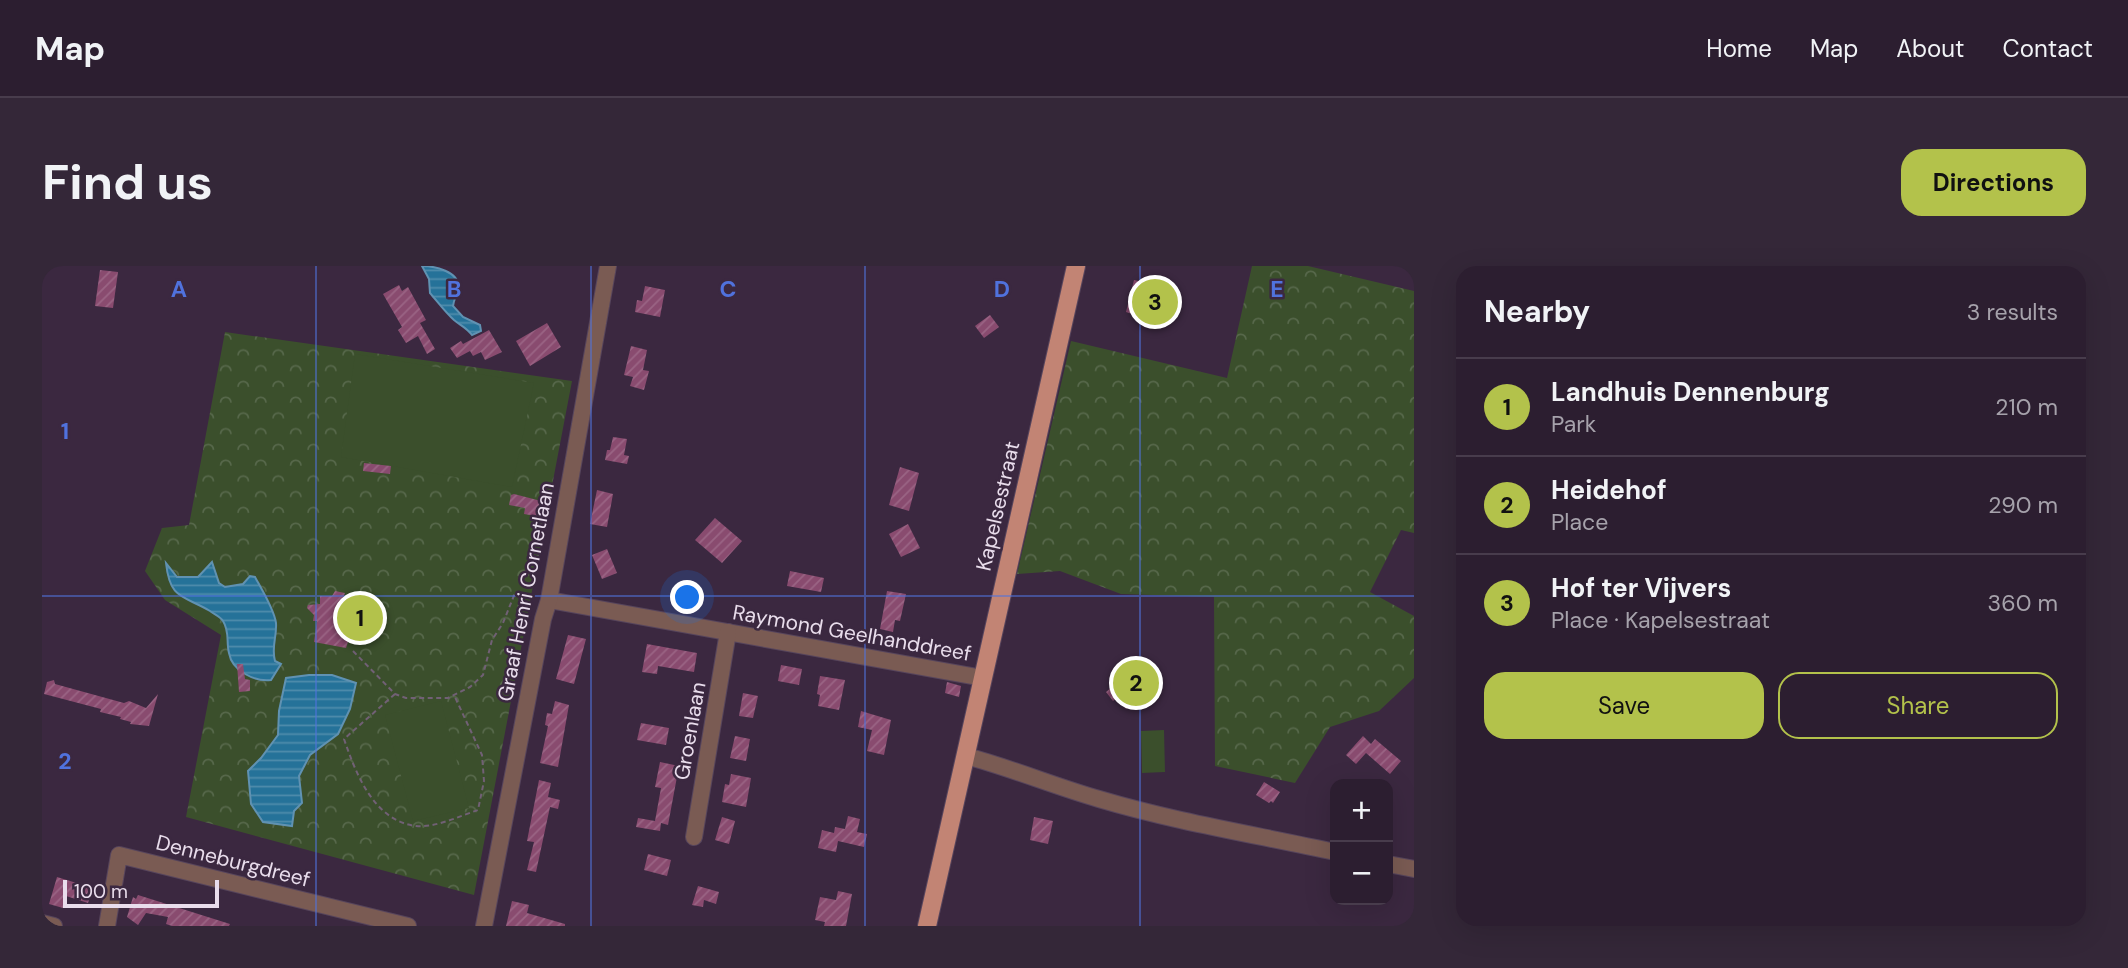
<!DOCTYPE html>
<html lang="en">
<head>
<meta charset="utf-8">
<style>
	:root { --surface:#2c1e30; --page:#342738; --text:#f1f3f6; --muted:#a6a2ab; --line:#483c4c; --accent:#b3c24b }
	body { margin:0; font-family:"DM Sans",sans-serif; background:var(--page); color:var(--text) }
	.controls { position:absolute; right:21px; bottom:21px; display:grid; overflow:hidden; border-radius:14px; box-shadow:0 7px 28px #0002 }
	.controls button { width:63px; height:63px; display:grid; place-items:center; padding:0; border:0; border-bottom:2px solid var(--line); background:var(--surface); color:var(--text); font:35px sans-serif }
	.scale { position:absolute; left:21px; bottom:18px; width:156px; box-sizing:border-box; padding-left:7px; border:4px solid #e9ddec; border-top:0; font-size:19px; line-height:24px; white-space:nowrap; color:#e9ddec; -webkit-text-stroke:5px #3b2840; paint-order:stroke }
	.you { position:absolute; left:646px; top:332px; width:24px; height:24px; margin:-18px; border:5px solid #fff; border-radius:50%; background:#1a73e8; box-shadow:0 0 0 10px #1a73e833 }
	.badge { display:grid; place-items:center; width:46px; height:46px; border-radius:50%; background:var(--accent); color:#111; font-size:23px; font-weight:700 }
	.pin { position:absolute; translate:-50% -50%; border:4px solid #fff; box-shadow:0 2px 7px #0006 }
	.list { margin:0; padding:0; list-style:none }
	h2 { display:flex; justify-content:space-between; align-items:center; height:91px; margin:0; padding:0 28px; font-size:30px }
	h2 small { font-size:23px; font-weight:400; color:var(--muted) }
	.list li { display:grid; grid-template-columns:46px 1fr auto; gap:21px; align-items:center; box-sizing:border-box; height:98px; padding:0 28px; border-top:2px solid var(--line) }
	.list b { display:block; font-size:26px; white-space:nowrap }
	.list p { margin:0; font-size:23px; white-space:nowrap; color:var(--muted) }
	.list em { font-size:23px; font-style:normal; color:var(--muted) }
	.actions { display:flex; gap:14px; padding:21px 28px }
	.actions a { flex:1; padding:16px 0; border:2px solid var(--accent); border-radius:21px; text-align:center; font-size:24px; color:var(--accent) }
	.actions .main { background:var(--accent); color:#111 }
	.map { position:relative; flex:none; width:1372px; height:660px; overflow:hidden; border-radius:21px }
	header { display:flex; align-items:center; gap:42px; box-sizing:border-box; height:98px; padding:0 35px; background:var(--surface); border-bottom:2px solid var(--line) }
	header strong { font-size:33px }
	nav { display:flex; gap:38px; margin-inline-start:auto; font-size:24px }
	.intro { display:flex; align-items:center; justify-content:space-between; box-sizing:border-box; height:168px; padding:0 42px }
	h1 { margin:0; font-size:49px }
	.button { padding:18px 32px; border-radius:21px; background:var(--accent); color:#111; font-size:24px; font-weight:700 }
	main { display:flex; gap:42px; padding:0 42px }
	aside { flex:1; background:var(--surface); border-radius:21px; box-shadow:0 7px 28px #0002 }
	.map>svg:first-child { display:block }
</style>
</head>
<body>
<header>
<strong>Map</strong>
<nav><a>Home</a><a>Map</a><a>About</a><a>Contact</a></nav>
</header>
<div class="intro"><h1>Find us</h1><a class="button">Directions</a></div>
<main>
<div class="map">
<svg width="1372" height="660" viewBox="0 0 1372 660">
	<defs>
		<pattern id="forest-crowns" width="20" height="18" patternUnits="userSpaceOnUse" patternTransform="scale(1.75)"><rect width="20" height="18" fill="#3b4f2c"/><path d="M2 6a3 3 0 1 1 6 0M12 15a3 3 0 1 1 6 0" fill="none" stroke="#57684b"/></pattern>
		<pattern id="water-rules" width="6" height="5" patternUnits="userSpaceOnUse" patternTransform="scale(1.75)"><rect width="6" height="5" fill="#257299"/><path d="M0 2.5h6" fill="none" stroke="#4f8cac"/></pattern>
		<pattern id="building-hatch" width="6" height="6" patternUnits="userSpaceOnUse" patternTransform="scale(1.75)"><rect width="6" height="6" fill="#894b6f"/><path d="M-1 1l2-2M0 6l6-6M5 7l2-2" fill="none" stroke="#9a6484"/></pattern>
	</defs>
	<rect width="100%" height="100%" fill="#3b2840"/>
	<g fill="url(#forest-crowns)">
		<path d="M1210 0H1266L1372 25V267L1359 264 1328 326 1372 350V412L1337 445 1288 461 1253 517 1173 500 1172 331 1079 328 1018 305 975 308 1029 75 1185 112Z"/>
		<path d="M183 66 530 115 432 629 144 551 179 369 123 334 103 305 120 262 147 259Z"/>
	</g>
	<g fill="#3b4f2c">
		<path d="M313 88 492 117 470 221 299 191Z"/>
		<path d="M399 435 427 542 371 555 343 449Z"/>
		<path d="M1122 464 1123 506 1100 507 1099 465Z"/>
	</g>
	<g fill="url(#water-rules)" stroke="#6092b2" stroke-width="2">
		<path d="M380 0C391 0 419 5 416 23 415 28 412 33 411 40L421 51 438 59 439 65 430 69C425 62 418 59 412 54 404 47 395 35 388 27L387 13Z"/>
		<path d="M170 296 177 317 183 321 201 318 208 310 213 311C220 324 232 343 234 357 235 371 229 381 233 395L239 398 229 414C213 416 190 405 187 387 184 376 188 366 181 355 179 351 172 348 168 345 141 329 128 334 124 297L135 311H156Z"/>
		<path d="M267 409H290L314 417 308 443 296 468 268 489 257 510 260 537 252 545 250 560 221 556 209 538 206 505 219 492 236 469 237 445 244 412Z"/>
	</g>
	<g fill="url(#building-hatch)">
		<path d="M58 4 76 6 71 42 53 40Z"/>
		<path d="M1092 14 1127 22 1118 57 1084 46Z"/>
		<path d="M357 19 360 25 366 21 384 54 378 57 393 83 385 88 376 70 364 77 356 64 360 61 341 28Z"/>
		<path d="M603 20 623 24 618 51 593 46 595 34 600 35Z"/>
		<path d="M948 49 957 61 942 72 933 60Z"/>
		<path d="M505 57 519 81 488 100 474 75Z"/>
		<path d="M447 64 460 86 443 94 439 86 431 90 428 85 415 92 408 82 419 75 421 78Z"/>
		<path d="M589 80 605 84 601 104 607 105 602 124 588 120 591 111 582 109Z"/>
		<path d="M571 171 585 173 582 189 587 190 585 198 563 194 565 184H568Z"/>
		<path d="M322 197 349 200 348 208 321 205Z"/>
		<path d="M858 201 877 207 867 245 847 239Z"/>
		<path d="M555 224 571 228 565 261 548 258Z"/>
		<path d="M472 228 503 236 500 251 482 248 483 242 467 239 469 229Z"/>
		<path d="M673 252 700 275 680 297 653 274Z"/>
		<path d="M866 258 878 282 859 291 847 268Z"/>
		<path d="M565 283 575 307 560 313 550 289Z"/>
		<path d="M748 305 782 312 779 326 745 320Z"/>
		<path d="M293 325 303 327 301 332 312 333V336H315L314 343 319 348 317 359 311 361 309 376H306L304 382 272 376 275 355H271L272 349 265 342 266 339 278 338V330H290Z"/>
		<path d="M845 325 864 328 858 355 853 354 851 366 838 363Z"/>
		<path d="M526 369 544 373 532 418 514 413Z"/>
		<path d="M605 378 655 387 652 406 616 400 615 408 600 406Z"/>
		<path d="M1096 391 1104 400 1105 398 1117 415 1102 433 1084 443 1075 432 1071 435 1064 426 1071 420V411L1077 404Z"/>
		<path d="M195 398H201L203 413 208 414V425L197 426Z"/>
		<path d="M739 399 760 403 757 419 736 415Z"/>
		<path d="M778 410 803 414 797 444 776 440 778 429 775 428Z"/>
		<path d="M12 414 13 418 82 437 87 435 104 442 116 428 107 460 88 458 89 456 78 453 79 451 58 446 59 443 2 428 5 416Z"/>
		<path d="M905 416 919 420 917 431 903 427Z"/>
		<path d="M701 427 716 430 711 452 697 450Z"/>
		<path d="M513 435 527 439 516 501 498 497 506 460 503 459 505 447 510 448Z"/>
		<path d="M819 445 849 454 842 489 825 485 830 464 816 461Z"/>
		<path d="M599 457 627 462 624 479 595 474Z"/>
		<path d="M693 470 708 473 704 495 688 492Z"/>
		<path d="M1321 470 1329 478 1333 473 1359 495 1348 508 1324 487 1314 498 1304 489Z"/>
		<path d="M618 496 637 500 626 559 619 557 618 565 594 561 596 552 613 555 619 522 613 521Z"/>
		<path d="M689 508 709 512 704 541 680 536 683 518 687 519Z"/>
		<path d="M497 514 509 517 506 531 518 534 516 543 508 541 494 606 485 604 492 576 485 575Z"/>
		<path d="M1222 516 1238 526 1231 537 1229 535 1227 537 1214 529Z"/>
		<path d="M806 550 818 553 815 566 825 568 822 581 796 575 794 586 776 582 780 564 792 567 793 561 803 563Z"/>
		<path d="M680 551 693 555 687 578 673 574Z"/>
		<path d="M992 551 1011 555 1006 578 988 574Z"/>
		<path d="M606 588 629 594 625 610 602 604Z"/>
		<path d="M15 611 51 622 46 637 24 630 21 642 7 638Z"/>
		<path d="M656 620 677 626 674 638 662 634 661 641 650 639Z"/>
		<path d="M796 625 810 628 804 660H782L783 656 773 654 778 631 794 634Z"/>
		<path d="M96 629 188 658 187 660H130L124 658 126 651 104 647 96 659 85 651 91 631 94 633Z"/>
		<path d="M470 635 487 639 485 647 523 658V660H464Z"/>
	</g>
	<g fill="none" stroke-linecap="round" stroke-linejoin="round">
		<defs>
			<g id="minor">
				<path d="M507 334 941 412"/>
				<path d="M924 490C969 502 1012 520 1057 533 1134 556 1215 569 1293 586"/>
				<path d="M652 571 686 366"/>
				<path d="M1346 598 1372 603"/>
				<path d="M0 657 12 660"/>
				<path d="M65 660 77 589 366 660"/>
				<path d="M442 660 501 353 507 334 566 0"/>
			</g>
			<path id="major" d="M885 660 1034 0"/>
		</defs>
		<use href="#minor" stroke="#57455c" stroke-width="18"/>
		<use href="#major" stroke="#57455c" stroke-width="20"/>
		<g stroke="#716075" stroke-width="2" stroke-dasharray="5 3.5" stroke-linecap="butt">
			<path d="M311 385 353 428 364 432H406L428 421 441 409 450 374 461 357 473 327"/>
			<path d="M353 428 302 473C314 508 332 555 374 560 393 562 418 550 436 544L442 515 440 489 412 429"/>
		</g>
		<use href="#minor" stroke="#7a5b53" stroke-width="16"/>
		<use href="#major" stroke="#c28474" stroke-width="18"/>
	</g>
	<path fill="none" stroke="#5072dd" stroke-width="2" stroke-opacity="0.55" d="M274 0V660M549 0V660M823 0V660M1098 0V660M0 330H1372"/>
	<g text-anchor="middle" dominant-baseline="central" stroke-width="5" stroke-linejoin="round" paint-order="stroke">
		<g font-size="21" fill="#e9ddec" stroke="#3b2840">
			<text transform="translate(956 240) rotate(-77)">Kapelsestraat</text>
			<text transform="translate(484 326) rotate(-79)">Graaf Henri Cornetlaan</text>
			<text transform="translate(810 367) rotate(10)">Raymond Geelhanddreef</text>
			<text transform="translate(648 465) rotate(-80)">Groenlaan</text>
			<text transform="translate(191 595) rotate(14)">Denneburgdreef</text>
		</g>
	</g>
	<g font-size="23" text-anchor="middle" font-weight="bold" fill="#5072dd" stroke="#3b2840" stroke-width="5" stroke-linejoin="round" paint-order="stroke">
		<text x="137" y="31">A</text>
		<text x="412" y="31">B</text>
		<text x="686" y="31">C</text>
		<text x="960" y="31">D</text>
		<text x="1235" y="31">E</text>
		<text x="23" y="173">1</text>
		<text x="23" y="503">2</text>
	</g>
</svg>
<div class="controls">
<button>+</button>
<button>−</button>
</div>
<div class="scale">100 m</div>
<div class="you"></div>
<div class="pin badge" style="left:318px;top:352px">1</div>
<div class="pin badge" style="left:1094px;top:417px">2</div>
<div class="pin badge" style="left:1113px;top:36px">3</div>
</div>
<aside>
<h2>Nearby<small>3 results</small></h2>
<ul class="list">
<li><span class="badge">1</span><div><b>Landhuis Dennenburg</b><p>Park</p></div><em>210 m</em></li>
<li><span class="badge">2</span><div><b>Heidehof</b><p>Place</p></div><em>290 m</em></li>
<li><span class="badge">3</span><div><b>Hof ter Vijvers</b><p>Place · Kapelsestraat</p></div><em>360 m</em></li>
</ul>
<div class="actions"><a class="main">Save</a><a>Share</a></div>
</aside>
</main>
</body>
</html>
